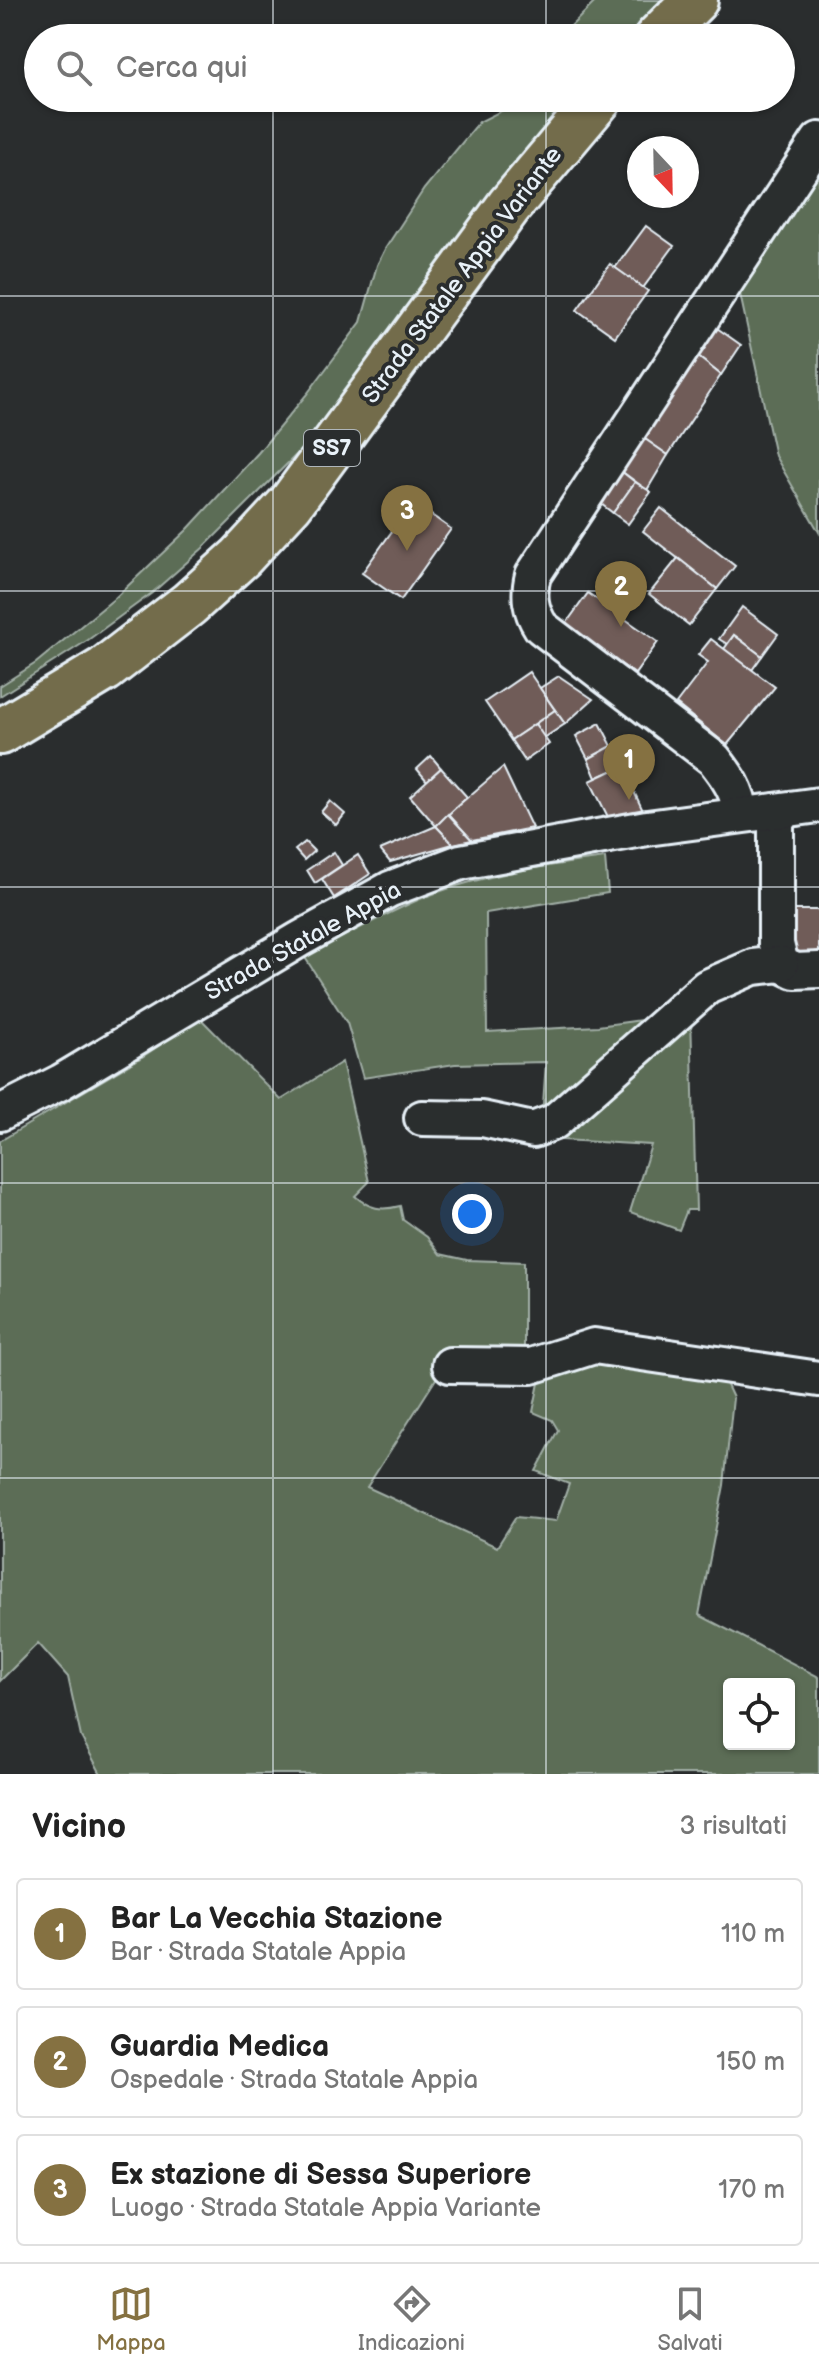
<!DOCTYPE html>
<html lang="it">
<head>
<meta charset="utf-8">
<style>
	:root { --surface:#fff; --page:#f6f6f6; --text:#222; --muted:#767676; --line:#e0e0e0; --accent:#857141 }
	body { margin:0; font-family:"Balsamiq Sans",sans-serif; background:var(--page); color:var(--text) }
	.controls { position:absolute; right:24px; bottom:24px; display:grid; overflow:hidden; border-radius:8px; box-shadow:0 2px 6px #0004 }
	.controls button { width:72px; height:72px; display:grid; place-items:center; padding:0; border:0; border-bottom:2px solid var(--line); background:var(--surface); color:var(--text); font:40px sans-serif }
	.compass { position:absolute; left:627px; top:136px; width:72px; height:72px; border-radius:50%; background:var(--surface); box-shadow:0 2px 6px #0004; rotate:158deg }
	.you { position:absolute; left:472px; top:1214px; width:28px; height:28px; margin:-20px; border:6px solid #fff; border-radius:50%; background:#1a73e8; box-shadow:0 0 0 12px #1a73e833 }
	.badge { display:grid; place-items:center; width:52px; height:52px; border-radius:50%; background:var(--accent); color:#fff; font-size:26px; font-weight:700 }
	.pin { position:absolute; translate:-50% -66px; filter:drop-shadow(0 2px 4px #0008) }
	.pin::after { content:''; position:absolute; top:42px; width:28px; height:24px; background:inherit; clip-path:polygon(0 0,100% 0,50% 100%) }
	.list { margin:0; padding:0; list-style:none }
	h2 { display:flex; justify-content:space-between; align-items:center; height:104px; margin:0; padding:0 32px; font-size:34px }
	h2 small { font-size:26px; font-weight:400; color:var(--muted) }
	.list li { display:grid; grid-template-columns:52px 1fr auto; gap:24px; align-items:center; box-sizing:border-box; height:112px; margin:0 16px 16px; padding:0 16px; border:2px solid var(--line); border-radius:8px }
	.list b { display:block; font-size:30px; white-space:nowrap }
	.list p { margin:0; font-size:26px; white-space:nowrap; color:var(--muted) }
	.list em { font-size:26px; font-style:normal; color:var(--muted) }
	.icon { flex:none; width:44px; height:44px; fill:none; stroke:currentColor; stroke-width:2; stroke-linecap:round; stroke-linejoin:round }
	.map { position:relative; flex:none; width:819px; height:1774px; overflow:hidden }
	.search { position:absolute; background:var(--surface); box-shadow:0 2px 6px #0004; left:24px; right:24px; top:24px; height:88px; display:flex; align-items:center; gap:20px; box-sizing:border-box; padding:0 28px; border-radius:44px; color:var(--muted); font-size:30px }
	.sheet { height:488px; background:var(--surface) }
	nav { display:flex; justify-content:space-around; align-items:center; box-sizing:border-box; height:112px; border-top:2px solid var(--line); background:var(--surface); font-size:22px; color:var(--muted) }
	nav a { display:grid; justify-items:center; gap:4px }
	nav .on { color:var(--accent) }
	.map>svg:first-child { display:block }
</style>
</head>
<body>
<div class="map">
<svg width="819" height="1774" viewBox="0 0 819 1774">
	<rect width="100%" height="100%" fill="#2a2d2e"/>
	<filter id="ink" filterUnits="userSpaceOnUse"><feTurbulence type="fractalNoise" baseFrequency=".0125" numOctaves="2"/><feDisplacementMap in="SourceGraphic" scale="16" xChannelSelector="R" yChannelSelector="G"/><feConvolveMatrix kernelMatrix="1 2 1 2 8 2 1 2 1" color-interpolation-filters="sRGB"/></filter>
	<g filter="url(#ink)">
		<g fill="#5c6d56" stroke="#a2afa7" stroke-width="2" fill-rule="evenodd">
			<path d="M597 0H668L630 38H559Z"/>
			<path d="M516 98H576L328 423 203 548 152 593 88 640 0 696V686L36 663 115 598 187 530 258 453 307 394 361 322 377 265 385 249 424 189 479 122 511 106Z"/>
			<path d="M819 166V532L775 456 740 294Z"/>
			<path d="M605 858 608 893 486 913 487 1032 598 1026 656 1018 542 1119 546 1062 455 1064 363 1078 347 1023 304 956C343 937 381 916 420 899 478 875 543 866 605 858Z"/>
			<path d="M691 1013 696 1210H687L679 1230 630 1212 651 1145 542 1139Z"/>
			<path d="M200 1018 281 1100 342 1062 369 1182 355 1196C370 1209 381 1211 400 1206L403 1220 427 1237 440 1254 467 1260 524 1262V1359L453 1352 367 1487 497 1547 516 1517 556 1521 569 1484 536 1471 558 1430 552 1420 533 1412 540 1378 593 1361 725 1381 733 1398 724 1485 699 1615 819 1677V1774H101L81 1737 68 1677 38 1643 0 1681V1141L142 1057ZM729 1684H789V1744H729Z"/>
		</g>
		<g fill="#6f5c59" stroke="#e8f1f8" stroke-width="2">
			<path d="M646 226 674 246 643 288 615 268Z"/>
			<path d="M610 264 648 291 615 337 577 310Z"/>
			<path d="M717 328 741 345 721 375 697 356Z"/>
			<path d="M697 356 721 375 668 455 642 437Z"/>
			<path d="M642 437 668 455 647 490 621 471Z"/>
			<path d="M621 471 635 482 613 513 601 504Z"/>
			<path d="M635 482 651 492 628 524 613 513Z"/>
			<path d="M413 502 451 529 401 600 362 573Z"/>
			<path d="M661 508 735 566 717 589 643 531Z"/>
			<path d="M678 558 717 589 689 625 649 594Z"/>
			<path d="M588 593 658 642 635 674 565 625Z"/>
			<path d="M742 607 778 634 762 656 734 635 727 644 719 639Z"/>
			<path d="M734 635 762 656 752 670 724 649Z"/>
			<path d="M711 639 775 687 727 745 676 704 708 662 698 655Z"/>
			<path d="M529 672 555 710 511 740 485 702Z"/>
			<path d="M559 676 593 699 565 724 540 688Z"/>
			<path d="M555 710 565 724 544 738 535 724Z"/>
			<path d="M600 723 612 746 588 759 576 736Z"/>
			<path d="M535 724 549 744 525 761 511 740Z"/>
			<path d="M612 746 622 766 596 778 588 759Z"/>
			<path d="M431 756 441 768 427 781 417 769Z"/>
			<path d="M622 766 645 815 608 817 590 781Z"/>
			<path d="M503 767 532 828 472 840 448 814Z"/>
			<path d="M441 768 467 797 436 826 410 796Z"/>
			<path d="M330 801 345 814 336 825 321 812Z"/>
			<path d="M448 814 472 840 453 844 436 826Z"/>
			<path d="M436 826 453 844 390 862 380 850Z"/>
			<path d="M305 842 314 851 304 860 295 850Z"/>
			<path d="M334 852 342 865 315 883 307 870Z"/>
			<path d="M358 855 370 874 334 898 322 879Z"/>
			<rect x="788" y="910" width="31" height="49"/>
		</g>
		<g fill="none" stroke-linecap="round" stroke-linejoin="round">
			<defs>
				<g id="minor">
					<path d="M776 811V944L781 964 795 971 819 970"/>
					<path d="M741 814C738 790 728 777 714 759L541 627C530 610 528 595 533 575L819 140"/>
					<path d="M0 1113 61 1082 300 939 390 889 461 862 647 828 819 805"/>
					<path d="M422 1118 482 1119 533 1130 554 1122 707 987 753 967 781 964"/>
					<path d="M450 1365 531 1366 594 1346 819 1379"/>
				</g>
				<g id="major">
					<path d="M657 38 695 0"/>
					<path d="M0 732 105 669 189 604 241 557 291 503 509 206 600 98"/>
				</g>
			</defs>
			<use href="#minor" stroke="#e8f1f8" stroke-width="40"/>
			<use href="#major" stroke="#e8f1f8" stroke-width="50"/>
			<use href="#minor" stroke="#2a2d2e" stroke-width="34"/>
			<use href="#major" stroke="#736c4b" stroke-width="44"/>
		</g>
	</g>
	<path fill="none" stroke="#e8f1f8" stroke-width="2" stroke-opacity="0.55" d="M273 0V38M546 0V38M273 98V1774M546 98V1774M0 296H819M0 591H819M0 887H819M0 1183H819M0 1478H819"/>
	<g text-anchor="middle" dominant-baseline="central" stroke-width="8" stroke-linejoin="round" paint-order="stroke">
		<rect fill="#2a2d2e" stroke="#afb6bb" stroke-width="2" x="304" y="430" width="56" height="36" rx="6"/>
		<g font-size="22" font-weight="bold" fill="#e8f1f8">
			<text x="332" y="448">SS7</text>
		</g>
		<g font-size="24" fill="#e8f1f8" stroke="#2a2d2e">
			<text transform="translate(462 275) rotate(-53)">Strada Statale Appia Variante</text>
			<text transform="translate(303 941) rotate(-29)">Strada Statale Appia</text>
		</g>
	</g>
</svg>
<div class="controls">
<button><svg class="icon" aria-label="locate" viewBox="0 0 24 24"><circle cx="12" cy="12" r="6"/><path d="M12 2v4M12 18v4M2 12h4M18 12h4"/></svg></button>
</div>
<svg class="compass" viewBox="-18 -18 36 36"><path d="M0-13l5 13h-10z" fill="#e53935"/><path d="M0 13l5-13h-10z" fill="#767676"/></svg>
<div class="you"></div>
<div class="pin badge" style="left:629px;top:800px">1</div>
<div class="pin badge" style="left:621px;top:627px">2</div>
<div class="pin badge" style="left:407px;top:551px">3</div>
<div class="search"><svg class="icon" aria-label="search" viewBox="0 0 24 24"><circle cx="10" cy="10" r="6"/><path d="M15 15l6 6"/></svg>Cerca qui</div>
</div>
<section class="sheet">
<h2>Vicino<small>3 risultati</small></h2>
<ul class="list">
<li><span class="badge">1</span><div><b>Bar La Vecchia Stazione</b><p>Bar · Strada Statale Appia</p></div><em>110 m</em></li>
<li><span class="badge">2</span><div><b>Guardia Medica</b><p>Ospedale · Strada Statale Appia</p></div><em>150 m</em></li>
<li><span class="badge">3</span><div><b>Ex stazione di Sessa Superiore</b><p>Luogo · Strada Statale Appia Variante</p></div><em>170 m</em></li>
</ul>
</section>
<nav>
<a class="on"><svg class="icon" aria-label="map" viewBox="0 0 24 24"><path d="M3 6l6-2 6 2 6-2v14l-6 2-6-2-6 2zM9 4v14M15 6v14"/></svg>Mappa</a>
<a><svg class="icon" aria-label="directions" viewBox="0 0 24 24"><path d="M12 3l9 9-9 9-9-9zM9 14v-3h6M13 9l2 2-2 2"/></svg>Indicazioni</a>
<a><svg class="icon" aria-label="saved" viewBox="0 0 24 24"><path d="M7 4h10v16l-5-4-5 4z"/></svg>Salvati</a>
</nav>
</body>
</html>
